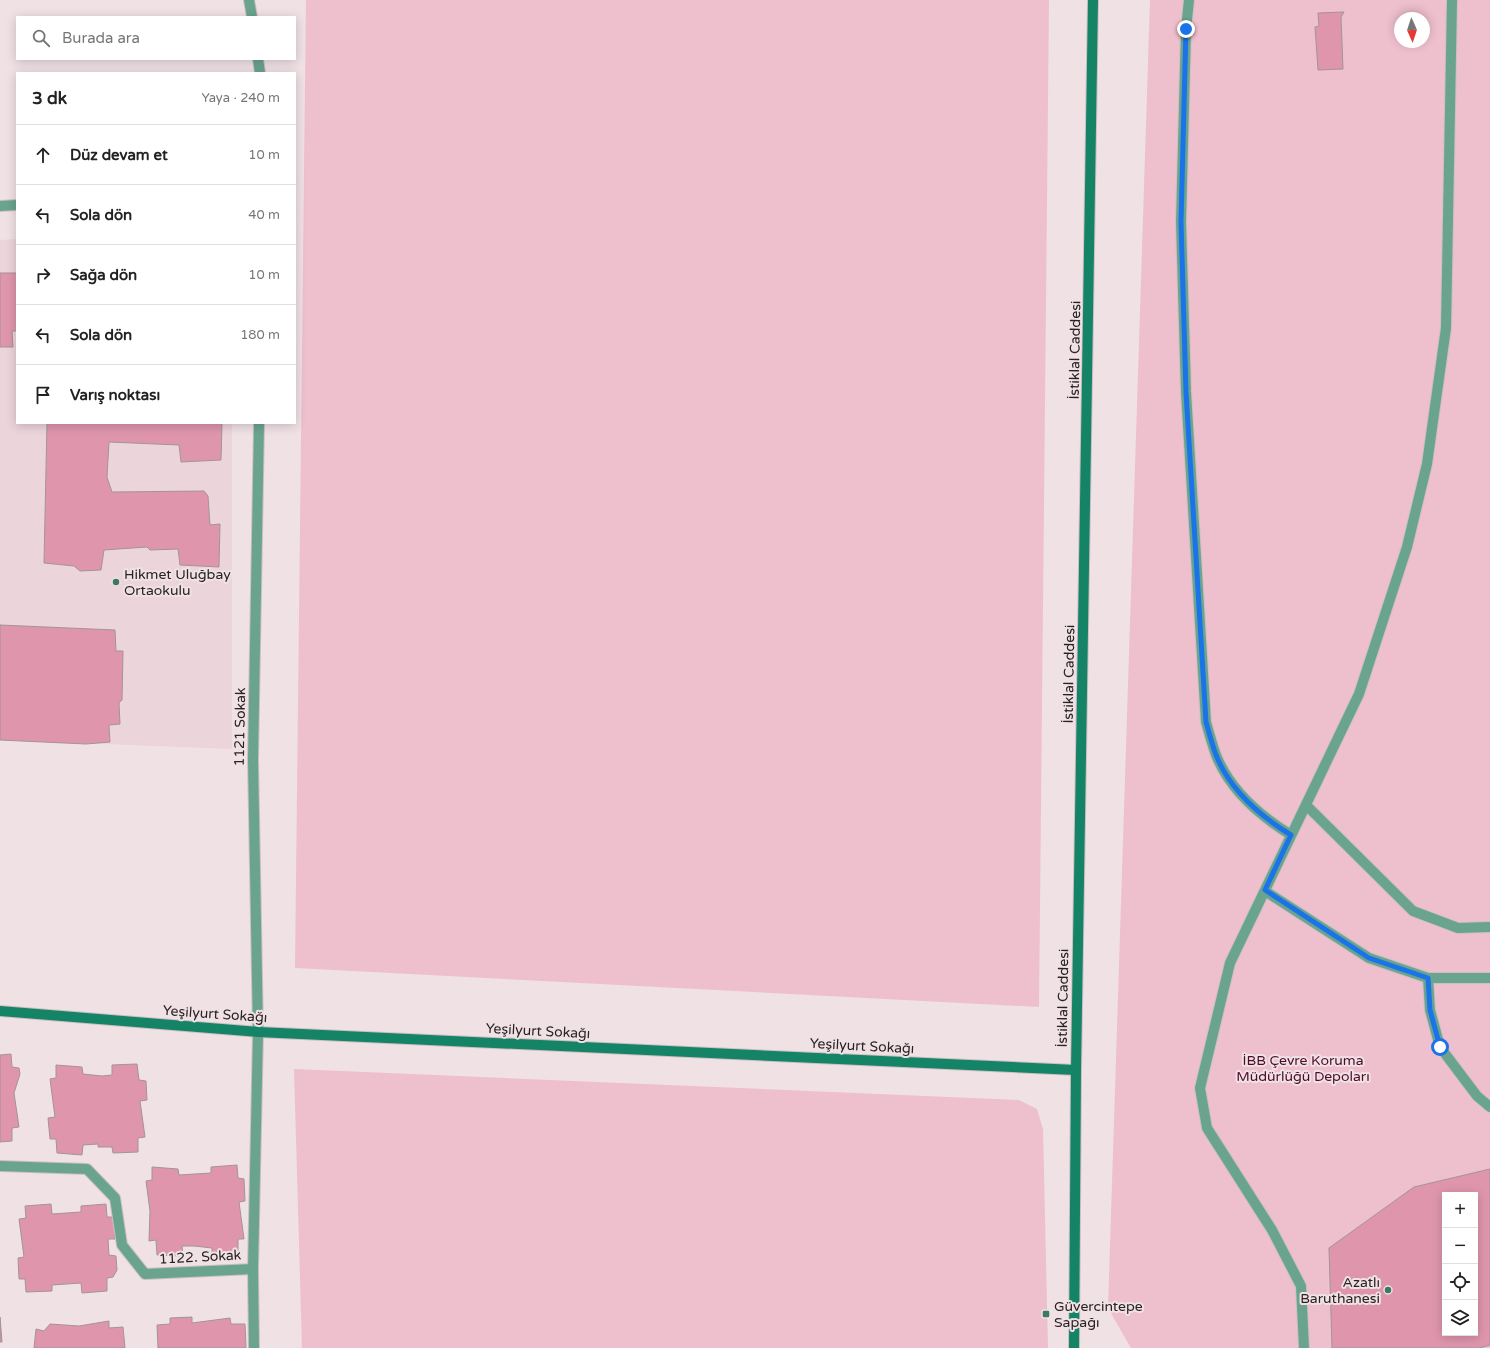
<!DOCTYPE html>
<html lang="tr">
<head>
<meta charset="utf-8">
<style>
	:root { --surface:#fff; --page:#f6f6f6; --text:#222; --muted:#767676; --line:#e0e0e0 }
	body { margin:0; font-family:"Varela Round",sans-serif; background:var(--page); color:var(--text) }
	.controls { position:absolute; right:12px; bottom:12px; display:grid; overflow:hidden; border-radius:0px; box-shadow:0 2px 10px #0003 }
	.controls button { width:36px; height:36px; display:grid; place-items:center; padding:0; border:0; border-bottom:1px solid var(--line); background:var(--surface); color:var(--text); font:20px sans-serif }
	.compass { position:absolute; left:1394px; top:12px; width:36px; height:36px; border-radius:50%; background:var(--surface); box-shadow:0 2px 10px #0003; rotate:177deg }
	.stop { position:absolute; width:12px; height:12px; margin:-9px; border:3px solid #1a73e8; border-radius:50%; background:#fff }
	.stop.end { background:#1a73e8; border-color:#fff; box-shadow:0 1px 4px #0008 }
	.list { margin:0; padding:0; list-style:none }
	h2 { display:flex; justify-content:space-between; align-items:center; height:52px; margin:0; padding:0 16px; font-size:17px }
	h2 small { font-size:13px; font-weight:400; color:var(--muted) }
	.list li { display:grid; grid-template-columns:26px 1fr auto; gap:12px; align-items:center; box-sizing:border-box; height:60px; padding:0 16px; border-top:1px solid var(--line) }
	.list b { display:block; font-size:15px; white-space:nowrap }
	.list em { font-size:13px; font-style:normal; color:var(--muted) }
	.icon { flex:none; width:22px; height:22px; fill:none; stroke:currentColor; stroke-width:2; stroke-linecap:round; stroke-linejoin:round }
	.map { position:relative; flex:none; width:1490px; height:1348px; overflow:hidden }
	.search { position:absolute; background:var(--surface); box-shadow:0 2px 10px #0003; left:16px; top:16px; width:280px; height:44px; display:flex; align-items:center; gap:10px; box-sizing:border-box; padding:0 14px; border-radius:0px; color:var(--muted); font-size:15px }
	.panel { position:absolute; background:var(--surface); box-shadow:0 2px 10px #0003; left:16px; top:72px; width:280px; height:352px; border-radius:0px }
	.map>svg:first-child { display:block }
</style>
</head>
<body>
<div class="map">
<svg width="1490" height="1348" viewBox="0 0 1490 1348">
	<rect width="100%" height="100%" fill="#f0e1e5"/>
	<path fill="#ecd4db" d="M17 239V423H232V749L0 740V240Z"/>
	<g fill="#eebfcd" fill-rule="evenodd">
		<path d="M306 0H1049L1039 1007 295 968Z"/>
		<path d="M1150 0H1490V1348H1131L1108 1308ZM1400 18H1424V42H1400ZM1445 1195H1475V1333H1445Z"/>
		<path d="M294 1069 1019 1100 1037 1109 1043 1129 1048 1348H302Z"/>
	</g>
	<g fill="#df96ad" stroke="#a29498" fill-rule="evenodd">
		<path d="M1344 12 1341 17 1343 69 1318 70 1315 27 1319 26 1318 13Z"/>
		<path d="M0 273H17V331H12L13 347H0Z"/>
		<path d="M47 423H222L221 460 181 462 179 445 109 442 107 477 112 492 204 491 208 496 210 525 220 524 219 567 180 565 178 549 150 550 147 547 104 550 101 570 80 571 74 566 44 563Z"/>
		<path d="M0 625 115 630 116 651H123L122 700 119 703 120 724 109 725 110 742 86 744 0 740Z"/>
		<path d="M11 1054 12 1067 19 1068 20 1074 14 1093 19 1127 12 1128V1141L0 1142V1055Z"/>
		<path d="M137 1064 139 1080 146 1081 147 1100 140 1101 145 1137 138 1138V1152L113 1153 112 1147H98V1144L83 1145 82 1155 57 1153 56 1139H50L48 1118 55 1117 50 1079 56 1078V1065L82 1067 83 1074 102 1076 112 1075V1065Z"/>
		<path d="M237 1165 238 1178 244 1179 245 1201 239 1202 244 1239H238V1253L212 1255V1248L194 1246H182L183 1256 157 1255 156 1240 149 1241 150 1211 146 1181 152 1180V1167L178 1169 179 1175 211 1173V1167Z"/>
		<path d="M1490 1169V1345L1480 1348H1332L1329 1248 1414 1187ZM1445 1195H1475V1333H1445Z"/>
		<path d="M51 1204 52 1214 81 1212V1206L106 1204 107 1217H114L115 1239H108L109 1255 116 1256 117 1270 113 1277 107 1278V1291L82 1293 81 1283 52 1285V1291L26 1292 25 1279H19L18 1258 24 1257 19 1219 26 1218 25 1206Z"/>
		<path d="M0 1317 2 1342H0Z"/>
		<path d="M192 1317V1323L230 1318 231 1324H245L246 1348H158L157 1325 170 1324V1318Z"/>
		<path d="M109 1321V1328L123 1327 125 1348H34L36 1329 44 1331 50 1324 79 1326Z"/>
	</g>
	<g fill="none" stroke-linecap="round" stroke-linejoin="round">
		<defs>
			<g id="service">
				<path d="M1189 0 1186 29 1181 222 1186 392 1206 722C1209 733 1212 744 1216 755 1230 790 1260 816 1291 835"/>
				<path d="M1306 805 1413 911 1458 928 1490 927"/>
				<path d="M1265 891 1369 958 1428 978H1490"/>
				<path d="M1428 978 1430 1010 1440 1047 1477 1096 1490 1107"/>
				<path d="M0 1166 87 1169 115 1198 122 1245 145 1274 253 1269"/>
				<path d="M1304 1348 1301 1286 1272 1230 1207 1128 1200 1088 1230 963 1359 694 1407 547 1427 464 1446 328 1452 0"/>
			</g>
			<g id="minor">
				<path d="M249 0 252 17"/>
				<path d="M258 59 260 73"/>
				<path d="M0 206 17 205"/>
				<path d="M254 1348 253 1269 258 1032 253 759 259 423"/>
			</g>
			<g id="secondary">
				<path d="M0 1011 258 1032 1076 1070"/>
				<path d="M1074 1348 1076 1070 1093 0"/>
			</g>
		</defs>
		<use href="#service" stroke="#ccbfc2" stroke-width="12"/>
		<use href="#minor" stroke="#ccbfc2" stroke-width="12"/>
		<use href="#secondary" stroke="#ccbfc2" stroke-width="12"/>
		<use href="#service" stroke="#6aa48f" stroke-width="10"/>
		<use href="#minor" stroke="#6aa48f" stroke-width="10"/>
		<use href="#secondary" stroke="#148366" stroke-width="10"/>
	</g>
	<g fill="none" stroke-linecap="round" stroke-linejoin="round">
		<path stroke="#1a73e8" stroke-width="5" d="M1186 29 1181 222 1186 392 1206 722C1209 733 1212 744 1216 755 1230 790 1260 816 1291 835L1265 890 1369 958 1428 978 1430 1010 1440 1047"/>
	</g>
	<g fill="#3c7964" stroke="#f0e1e5" stroke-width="1.5">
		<circle cx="116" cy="582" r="4"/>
		<circle cx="1388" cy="1290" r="4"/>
		<rect x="1042" y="1310" width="8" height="8" rx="2"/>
	</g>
	<g text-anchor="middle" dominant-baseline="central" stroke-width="4" stroke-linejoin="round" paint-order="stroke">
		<g font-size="14" fill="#282224" stroke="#f0e1e5">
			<text transform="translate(1075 350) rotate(-89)">İstiklal Caddesi</text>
			<text transform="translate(1069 674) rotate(-89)">İstiklal Caddesi</text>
			<text transform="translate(240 727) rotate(-89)">1121 Sokak</text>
			<text transform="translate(1063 998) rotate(-89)">İstiklal Caddesi</text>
			<text transform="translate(215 1014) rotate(4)">Yeşilyurt Sokağı</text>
			<text transform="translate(538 1031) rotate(3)">Yeşilyurt Sokağı</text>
			<text transform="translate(862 1046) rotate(3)">Yeşilyurt Sokağı</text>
			<text transform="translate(200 1257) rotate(-3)">1122. Sokak</text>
		</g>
		<g font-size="14" fill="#282224" stroke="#f0e1e5" text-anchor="start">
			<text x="124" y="574">Hikmet Uluğbay<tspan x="124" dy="16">Ortaokulu</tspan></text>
			<text x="1380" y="1282" text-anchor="end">Azatlı<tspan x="1380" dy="16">Baruthanesi</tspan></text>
			<text x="1054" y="1306">Güvercintepe<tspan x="1054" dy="16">Sapağı</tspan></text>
		</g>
		<g font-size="14" fill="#4c0c29" stroke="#f0e1e5">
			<text x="1303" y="1060">İBB Çevre Koruma<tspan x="1303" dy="16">Müdürlüğü Depoları</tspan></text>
		</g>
	</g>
</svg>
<div class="controls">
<button>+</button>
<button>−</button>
<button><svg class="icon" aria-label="locate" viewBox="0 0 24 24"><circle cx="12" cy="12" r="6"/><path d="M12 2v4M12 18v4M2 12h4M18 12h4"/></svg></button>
<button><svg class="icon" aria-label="layers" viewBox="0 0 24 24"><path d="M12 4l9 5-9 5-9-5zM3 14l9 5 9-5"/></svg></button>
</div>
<svg class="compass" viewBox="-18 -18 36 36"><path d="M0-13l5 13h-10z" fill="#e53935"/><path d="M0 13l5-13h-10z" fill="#767676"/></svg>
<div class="stop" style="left:1440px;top:1047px"></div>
<div class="stop end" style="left:1186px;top:29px"></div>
<div class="search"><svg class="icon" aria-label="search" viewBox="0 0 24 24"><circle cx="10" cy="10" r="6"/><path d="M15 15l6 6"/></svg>Burada ara</div>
<section class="panel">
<h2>3 dk<small>Yaya · 240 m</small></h2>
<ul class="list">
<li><svg class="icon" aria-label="ahead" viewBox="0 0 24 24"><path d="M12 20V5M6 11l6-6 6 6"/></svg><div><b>Düz devam et</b></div><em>10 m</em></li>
<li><svg class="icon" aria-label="left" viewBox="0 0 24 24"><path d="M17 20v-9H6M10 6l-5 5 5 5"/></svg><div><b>Sola dön</b></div><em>40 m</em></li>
<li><svg class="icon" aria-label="right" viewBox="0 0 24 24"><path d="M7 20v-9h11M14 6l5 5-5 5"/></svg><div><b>Sağa dön</b></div><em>10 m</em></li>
<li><svg class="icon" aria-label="left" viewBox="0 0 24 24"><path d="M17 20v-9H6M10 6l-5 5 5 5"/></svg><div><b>Sola dön</b></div><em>180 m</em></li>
<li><svg class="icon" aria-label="arrive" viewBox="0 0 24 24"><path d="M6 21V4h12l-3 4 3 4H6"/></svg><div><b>Varış noktası</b></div></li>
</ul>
</section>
</div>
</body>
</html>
